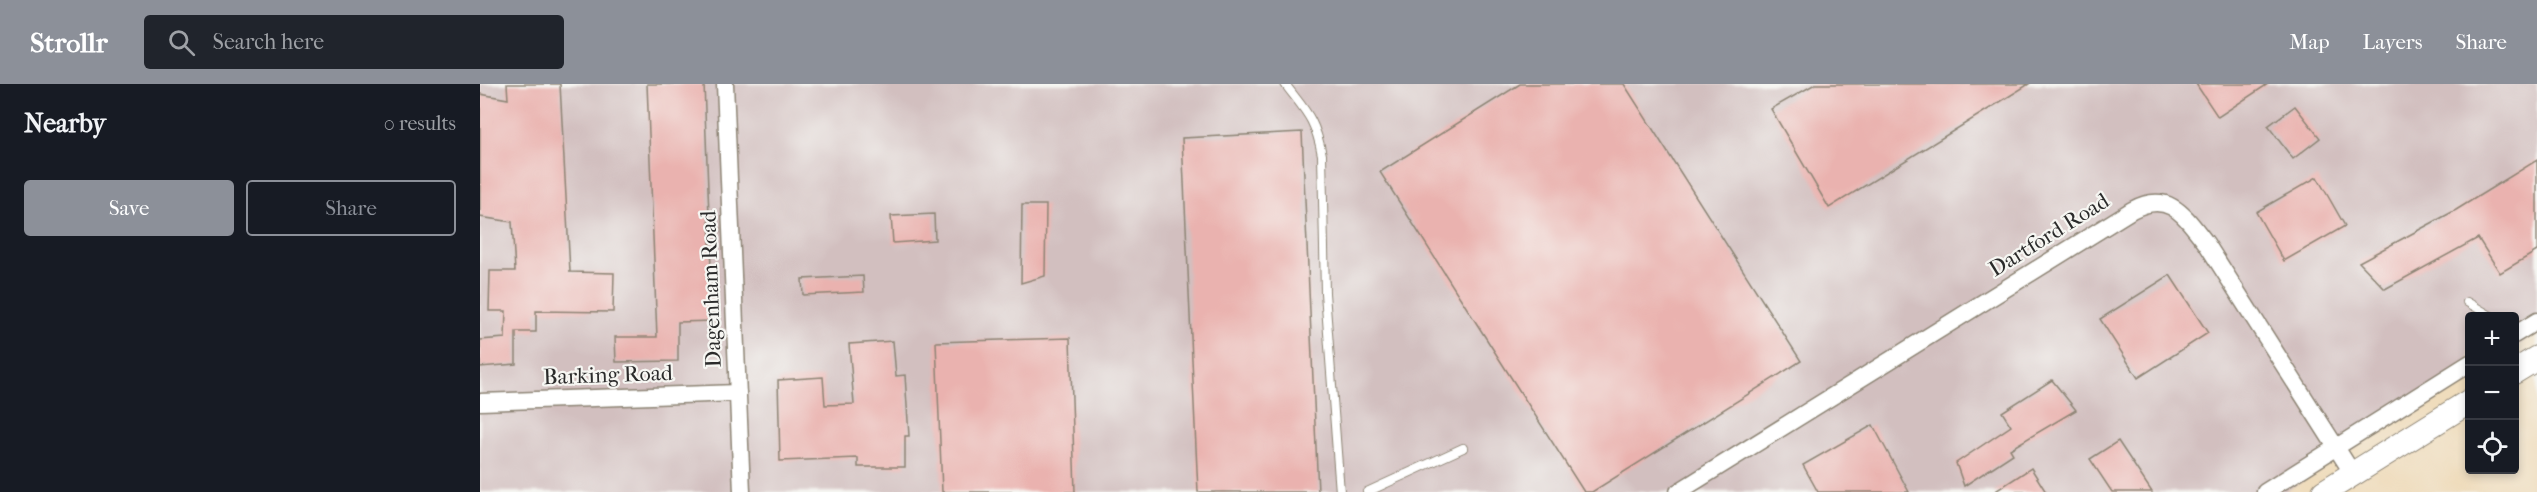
<!DOCTYPE html>
<html lang="en">
<head>
<meta charset="utf-8">
<style>
	:root { --surface:#171b24; --page:#20242c; --text:#f1f3f6; --muted:#9ea1a6; --line:#363941; --accent:#8c9099 }
	body { margin:0; font-family:"IM FELL French Canon",serif; background:var(--page); color:var(--text) }
	.controls { position:absolute; right:18px; bottom:18px; display:grid; overflow:hidden; border-radius:6px; box-shadow:0 3px 9px #0003 }
	.controls button { width:54px; height:54px; display:grid; place-items:center; padding:0; border:0; border-bottom:2px solid var(--line); background:var(--surface); color:var(--text); font:30px sans-serif }
	.list { margin:0; padding:0; list-style:none }
	h2 { display:flex; justify-content:space-between; align-items:center; height:78px; margin:0; padding:0 24px; font-size:26px }
	h2 small { font-size:20px; font-weight:400; color:var(--muted) }
	.actions { display:flex; gap:12px; padding:18px 24px }
	.actions a { flex:1; padding:14px 0; border:2px solid var(--accent); border-radius:6px; text-align:center; font-size:21px; color:var(--accent) }
	.actions .main { background:var(--accent); color:#fff }
	.icon { flex:none; width:33px; height:33px; fill:none; stroke:currentColor; stroke-width:2; stroke-linecap:round; stroke-linejoin:round }
	.map { position:relative; flex:none; width:2057px; height:408px; overflow:hidden }
	header { display:flex; align-items:center; gap:36px; box-sizing:border-box; height:84px; padding:0 30px; background:var(--accent); color:#fff }
	header strong { font-size:28px }
	nav { display:flex; gap:33px; margin-inline-start:auto; font-size:21px }
	.search { width:420px; height:54px; background:var(--page); display:flex; align-items:center; gap:15px; box-sizing:border-box; padding:0 21px; border-radius:6px; color:var(--muted); font-size:22px }
	main { display:flex }
	aside { flex:1; background:var(--surface) }
	.map>svg:first-child { display:block }
</style>
</head>
<body>
<header>
<strong>Strollr</strong>
<div class="search"><svg class="icon" aria-label="search" viewBox="0 0 24 24"><circle cx="10" cy="10" r="6"/><path d="M15 15l6 6"/></svg>Search here</div>
<nav><a>Map</a><a>Layers</a><a>Share</a></nav>
</header>
<main>
<aside>
<h2>Nearby<small>0 results</small></h2>
<ul class="list">
</ul>
<div class="actions"><a class="main">Save</a><a>Share</a></div>
</aside>
<div class="map">
<svg width="2057" height="408" viewBox="0 0 2057 408">
	<rect width="100%" height="100%" fill="#f6f6f2"/>
	<filter id="ink" filterUnits="userSpaceOnUse"><feTurbulence type="fractalNoise" baseFrequency=".0167" numOctaves="2"/><feDisplacementMap in="SourceGraphic" scale="12" xChannelSelector="R" yChannelSelector="G"/><feConvolveMatrix kernelMatrix="1 2 1 2 8 2 1 2 1" color-interpolation-filters="sRGB"/></filter>
	<filter id="wash" filterUnits="userSpaceOnUse"><feTurbulence type="fractalNoise" baseFrequency=".008" numOctaves="4" result="noise"/><feDisplacementMap in="SourceGraphic" scale="24" xChannelSelector="R" yChannelSelector="G"/><feGaussianBlur stdDeviation="1.35" result="paint"/><feColorMatrix in="noise" values="0 0 0 0 0 0 0 0 0 0 0 0 0 0 0 0 0 1.4 0 .05"/><feComposite in="paint" operator="in"/></filter>
	<g filter="url(#wash)">
		<rect width="100%" height="100%" fill="#efdcbc"/>
		<path fill="#d2bfbf" d="M0 0H2057V248L2035 263 2034 232H1990L1989 291 1805 408H0Z"/>
		<g id="blocks">
			<g fill="#eab2af">
				<path d="M27 0H80L90 188 134 189 133 228 56 227V248H36V280L0 283V256L25 254 26 227H9L10 187H35L32 138 0 133V10L28 15Z"/>
				<path d="M167 0H224L233 237 198 238V277L136 278 135 253H177Z"/>
				<path d="M1040 0H1144L1321 277 1112 408H1104L900 88Z"/>
				<path d="M1335 0H1549L1349 124 1291 25Z"/>
				<path d="M1716 0H1788L1738 33Z"/>
				<path d="M1815 22 1840 54 1813 75 1788 42Z"/>
				<path d="M822 48 838 408H718L702 54Z"/>
				<path d="M2057 76V167L2020 189 1998 154 1905 205 1879 178 1976 126Z"/>
				<path d="M1837 93 1865 142 1804 177 1776 128Z"/>
				<path d="M542 121H566L565 192 541 199Z"/>
				<path d="M454 130 455 156 413 159 411 132Z"/>
				<path d="M1690 191 1728 249 1658 294 1620 235Z"/>
				<path d="M383 192 384 208 323 211 322 195Z"/>
				<path d="M590 254 595 408H462L456 258Z"/>
				<path d="M413 257 416 292 425 291 429 352H425V383H378V374L300 377 298 296 343 293 345 321 374 320 369 260Z"/>
				<path d="M1572 296 1596 326 1530 365 1533 370 1484 402 1476 379 1531 342 1522 328Z"/>
				<path d="M1393 341 1429 408H1338L1323 381Z"/>
				<path d="M1638 357 1672 408H1632L1610 375Z"/>
				<path d="M1551 384 1566 408H1514Z"/>
			</g>
		</g>
	</g>
	<g filter="url(#ink)">
		<use href="#blocks" fill-opacity="0" stroke="#8d8474" stroke-width="1.5"/>
		<g fill="none" stroke-linecap="round" stroke-linejoin="round">
			<defs>
				<g id="lane">
					<path d="M805 0C826 28 835 34 842 71L845 209 860 408"/>
					<path d="M1987 218 2011 232"/>
					<path d="M887 408 983 364"/>
				</g>
				<g id="street">
					<path d="M245 0 262 408"/>
					<path d="M2034 251 2057 237"/>
					<path d="M0 318 258 309"/>
					<path d="M1198 408 1652 126C1689 106 1704 131 1726 159L1873 390"/>
					<path d="M1785 408 1990 279"/>
				</g>
				<g id="secondary">
					<path d="M2034 288 2057 274"/>
					<path d="M1844 408 1990 317"/>
				</g>
			</defs>
			<use href="#lane" stroke="#8d8474" stroke-width="10"/>
			<use href="#street" stroke="#8d8474" stroke-width="19"/>
			<use href="#secondary" stroke="#8d8474" stroke-width="26"/>
			<use href="#lane" stroke="#fff" stroke-width="8"/>
			<use href="#street" stroke="#fff" stroke-width="16"/>
			<use href="#secondary" stroke="#fff" stroke-width="24"/>
		</g>
	</g>
	<g text-anchor="middle" dominant-baseline="central" stroke-width="4.5" stroke-linejoin="round" paint-order="stroke">
		<g font-size="22" fill="#2b2b2b" stroke="#f6f6f2">
			<text transform="translate(1569 151) rotate(-32)">Dartford Road</text>
			<text transform="translate(231 205) rotate(-92)">Dagenham Road</text>
			<text transform="translate(128 291) rotate(-2)">Barking Road</text>
		</g>
	</g>
</svg>
<div class="controls">
<button>+</button>
<button>−</button>
<button><svg class="icon" aria-label="locate" viewBox="0 0 24 24"><circle cx="12" cy="12" r="6"/><path d="M12 2v4M12 18v4M2 12h4M18 12h4"/></svg></button>
</div>
</div>
</main>
</body>
</html>
